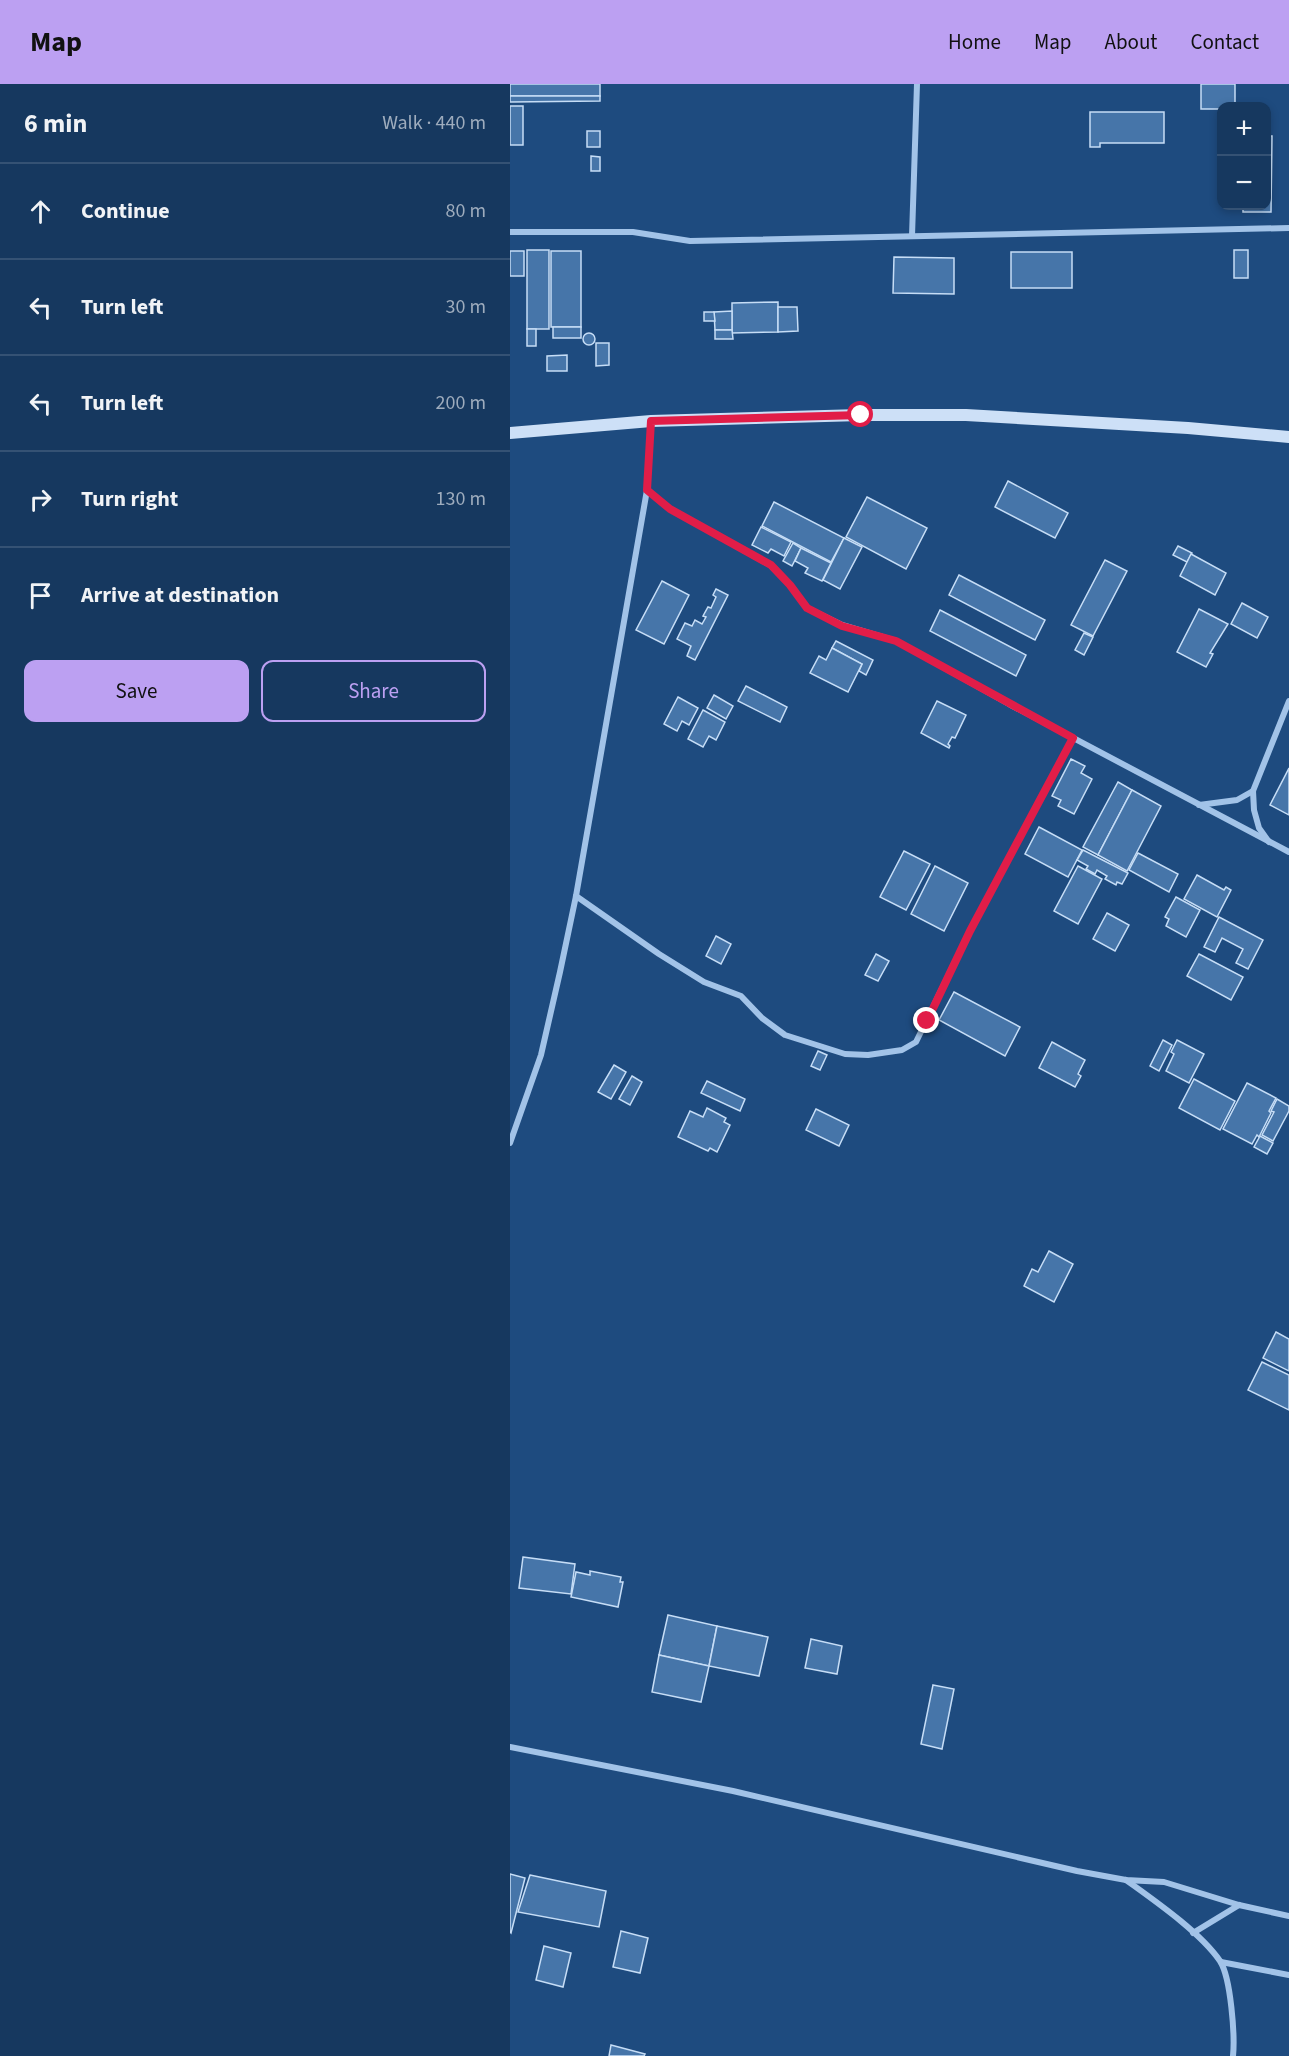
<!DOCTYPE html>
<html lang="en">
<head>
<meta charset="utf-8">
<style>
	:root { --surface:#16385f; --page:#234368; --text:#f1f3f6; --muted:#9eacbd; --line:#355274; --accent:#bca0f2 }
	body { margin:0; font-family:"Source Sans 3",sans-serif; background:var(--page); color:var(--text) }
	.controls { position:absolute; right:18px; top:18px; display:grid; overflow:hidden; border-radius:12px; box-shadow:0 3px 9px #0003 }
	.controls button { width:54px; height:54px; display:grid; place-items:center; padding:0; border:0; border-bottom:2px solid var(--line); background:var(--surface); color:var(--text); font:30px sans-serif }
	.stop { position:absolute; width:18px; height:18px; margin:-14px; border:4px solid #e11d48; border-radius:50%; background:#fff }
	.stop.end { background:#e11d48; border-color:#fff; box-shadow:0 2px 6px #0008 }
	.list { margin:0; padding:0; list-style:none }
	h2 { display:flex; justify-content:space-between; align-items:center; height:78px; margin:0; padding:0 24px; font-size:26px }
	h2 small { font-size:20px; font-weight:400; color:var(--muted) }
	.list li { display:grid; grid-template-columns:39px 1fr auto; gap:18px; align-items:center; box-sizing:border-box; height:96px; padding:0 24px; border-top:2px solid var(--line) }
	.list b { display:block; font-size:22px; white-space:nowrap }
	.list em { font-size:20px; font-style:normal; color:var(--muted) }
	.actions { display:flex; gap:12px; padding:18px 24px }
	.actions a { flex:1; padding:14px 0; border:2px solid var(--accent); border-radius:12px; text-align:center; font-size:21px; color:var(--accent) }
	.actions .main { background:var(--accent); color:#111 }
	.icon { flex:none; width:33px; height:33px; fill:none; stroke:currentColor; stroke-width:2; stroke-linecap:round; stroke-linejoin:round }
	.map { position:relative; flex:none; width:779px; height:1972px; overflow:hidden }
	header { display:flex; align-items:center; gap:36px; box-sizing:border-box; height:84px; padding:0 30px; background:var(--accent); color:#111 }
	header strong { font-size:28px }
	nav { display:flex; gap:33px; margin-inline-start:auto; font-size:21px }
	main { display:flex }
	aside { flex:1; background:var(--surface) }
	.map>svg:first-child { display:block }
</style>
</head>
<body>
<header>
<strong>Map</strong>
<nav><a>Home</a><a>Map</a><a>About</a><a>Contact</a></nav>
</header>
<main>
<aside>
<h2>6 min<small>Walk · 440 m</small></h2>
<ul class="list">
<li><svg class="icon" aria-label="ahead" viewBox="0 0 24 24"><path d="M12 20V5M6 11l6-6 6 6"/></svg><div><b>Continue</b></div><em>80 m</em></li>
<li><svg class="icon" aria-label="left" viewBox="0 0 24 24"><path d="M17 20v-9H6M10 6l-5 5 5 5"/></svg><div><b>Turn left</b></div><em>30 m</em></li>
<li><svg class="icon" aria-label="left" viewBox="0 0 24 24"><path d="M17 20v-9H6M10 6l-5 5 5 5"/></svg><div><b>Turn left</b></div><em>200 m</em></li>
<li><svg class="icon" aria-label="right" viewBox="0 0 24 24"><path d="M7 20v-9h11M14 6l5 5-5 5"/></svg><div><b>Turn right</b></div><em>130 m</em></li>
<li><svg class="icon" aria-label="arrive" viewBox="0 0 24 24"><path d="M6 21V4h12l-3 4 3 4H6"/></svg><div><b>Arrive at destination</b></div></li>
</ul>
<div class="actions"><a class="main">Save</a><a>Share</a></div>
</aside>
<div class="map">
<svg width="779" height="1972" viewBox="0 0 779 1972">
	<rect width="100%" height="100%" fill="#1e4b7f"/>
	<g fill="#4675a9" stroke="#c6ddf6" stroke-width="1.5">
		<rect x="0" y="0" width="90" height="12"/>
		<path d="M691 0H725V22H712V25H691Z"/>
		<path d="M0 12H90V17L0 18Z"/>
		<rect x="0" y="22" width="13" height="39"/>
		<path d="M580 28H654V59H590V63H580Z"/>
		<rect x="77" y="47" width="13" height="16"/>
		<path d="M756 52H762L761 128H733V122H756Z"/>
		<path d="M81 72 90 73V87H81Z"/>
		<rect x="17" y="166" width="22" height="79"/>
		<rect x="724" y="166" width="14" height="28"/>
		<rect x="0" y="167" width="14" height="25"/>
		<rect x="41" y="167" width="30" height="76"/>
		<rect x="501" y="168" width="61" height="36"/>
		<path d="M384 173 444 174V210L383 209Z"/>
		<path d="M268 218V248L222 249V219Z"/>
		<path d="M268 223H287L288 247 268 248Z"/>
		<path d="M222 227V246H205L204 228Z"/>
		<path d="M194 228H204L205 237H194Z"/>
		<rect x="43" y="243" width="28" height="11"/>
		<rect x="17" y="245" width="9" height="17"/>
		<path d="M205 246H222L223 255H205Z"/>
		<circle cx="79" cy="255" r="6"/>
		<path d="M86 259H99V281L86 282Z"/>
		<path d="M57 271V287H37V272Z"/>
		<path d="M498 397 558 429 545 454 485 423Z"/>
		<path d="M357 413 417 444 396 485 336 453Z"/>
		<path d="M264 418 334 454 321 478 252 442Z"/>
		<path d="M251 443 281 458 274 472 261 465 258 469 242 461Z"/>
		<path d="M334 454 352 463 330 505 313 496Z"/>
		<path d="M283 459 291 464 282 482 273 477Z"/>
		<path d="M668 462 682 469 677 478 663 471Z"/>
		<path d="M291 464 321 479 312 497 295 489 298 484 285 477Z"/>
		<path d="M681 470 716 489 705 511 670 492Z"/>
		<path d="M595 476 617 487 583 552 561 541Z"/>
		<path d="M449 491 535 536 525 556 439 511Z"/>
		<path d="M152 497 179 511 154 560 126 546Z"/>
		<path d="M206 505 218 511 185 576 177 572 181 562 167 555 175 539 182 542 185 536 192 540 196 533 193 532 198 523 201 524 206 513 203 511Z"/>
		<path d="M732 519 758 533 747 554 721 540Z"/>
		<path d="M689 525 718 540 700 569 703 570 696 583 667 568Z"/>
		<path d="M430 526 516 571 506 592 420 547Z"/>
		<path d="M574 549 583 553 574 571 565 566Z"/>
		<path d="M326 557 363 576 356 591 349 587 352 580 322 564Z"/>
		<path d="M322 564 352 580 338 608 300 589 309 572 316 576Z"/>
		<path d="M236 602 277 623 270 638 228 617Z"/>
		<path d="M204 611 223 622 216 635 197 624Z"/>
		<path d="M168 613 188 624 179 641 172 637 167 647 154 640Z"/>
		<path d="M427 617 456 631 445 654 442 653 438 660 440 662 439 664 411 649Z"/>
		<path d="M193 626 215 638 206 656 199 652 193 663 178 655Z"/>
		<path d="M561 675 575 682 571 689 582 695 564 730 548 722 551 716 542 712Z"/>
		<path d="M779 684V731L760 721Z"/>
		<path d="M608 698 622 706 588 771 573 763Z"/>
		<path d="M622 706 651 722 617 787 588 771Z"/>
		<path d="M529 743 572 766 558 793 515 770Z"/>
		<path d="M573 766 618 789 612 800 607 798 606 801 595 795 597 792 587 786 585 790 576 785 578 782 567 776Z"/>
		<path d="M394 767 420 780 396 826 370 813Z"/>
		<path d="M628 769 668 790 659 808 619 786Z"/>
		<path d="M425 782 458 799 434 847 401 830Z"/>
		<path d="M568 782 592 795 568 840 544 827Z"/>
		<path d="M687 791 714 806 716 803 721 806 707 833 674 815Z"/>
		<path d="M666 813 690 826 676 853 656 842 659 835 655 833Z"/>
		<path d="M597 829 619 841 605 867 583 855Z"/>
		<path d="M709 833 753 856 738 885 726 879 733 865 712 854 705 868 694 863Z"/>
		<path d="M206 852 221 860 211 880 196 872Z"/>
		<path d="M366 870 379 877 368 897 355 891Z"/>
		<path d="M689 870 733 893 721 916 677 892Z"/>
		<path d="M444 908 510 943 495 972 429 936Z"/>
		<path d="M653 956 662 961 649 987 640 982Z"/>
		<path d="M667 956 694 970 679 999 656 987 664 970 661 968Z"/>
		<path d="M542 958 575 976 568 990 571 992 565 1003 529 984Z"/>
		<path d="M308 967 317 971 310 986 301 982Z"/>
		<path d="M104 981 116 988 101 1015 88 1008Z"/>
		<path d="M122 992 132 998 120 1021 109 1015Z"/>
		<path d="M684 995 725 1017 710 1046 669 1024Z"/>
		<path d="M197 997 235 1015 230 1027 191 1009Z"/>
		<path d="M737 999 766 1014 759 1027 761 1029 749 1053 747 1051 742 1060 713 1045Z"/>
		<path d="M767 1015 779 1022V1027L763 1057 752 1051 764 1028 761 1027Z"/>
		<path d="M197 1024 216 1034 214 1038 220 1041 207 1068 200 1064 198 1067 168 1053 180 1027 193 1033Z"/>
		<path d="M306 1025 339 1041 329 1062 296 1046Z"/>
		<path d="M750 1052 763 1059 757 1070 744 1063Z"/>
		<path d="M539 1167 563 1180 544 1218 514 1202 522 1185 528 1188Z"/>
		<path d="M766 1248 779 1255V1287L753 1274Z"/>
		<path d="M752 1278 779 1291V1326L738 1306Z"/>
		<path d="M13 1473 65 1480 61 1510 9 1504Z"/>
		<path d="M80 1487 111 1493 110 1498H113L108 1523 61 1513 66 1488 80 1491Z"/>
		<path d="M158 1531 207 1542 199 1582 149 1571Z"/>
		<path d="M207 1542 258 1553 249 1592 199 1582Z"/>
		<path d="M301 1555 332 1562 327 1590 295 1584Z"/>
		<path d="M149 1571 199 1582 191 1618 142 1608Z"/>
		<path d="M423 1601 444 1605 432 1665 411 1660Z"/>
		<path d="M0 1790 15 1794 1 1849 0 1848Z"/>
		<path d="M20 1791 96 1807 89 1843 8 1828Z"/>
		<path d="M111 1847 138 1854 130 1889 103 1883Z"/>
		<path d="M34 1862 61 1869 53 1903 26 1896Z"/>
		<path d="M101 1961 135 1970 134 1972H99Z"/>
	</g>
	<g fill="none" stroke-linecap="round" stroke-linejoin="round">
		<g stroke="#a2c3e8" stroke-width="6">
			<path d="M0 148H123L180 157 779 144"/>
			<path d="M402 152 407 0"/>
			<path d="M137 406 160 425 260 481 280 501 297 524 332 541 386 557 499 620 779 768"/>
			<path d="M689 721 727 716 743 707"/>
			<path d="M759 758 749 744 744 726 743 707 779 617"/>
			<path d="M66 812 149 870 194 898 231 912 252 934 275 951 335 970 358 971 392 966 406 958 460 847 563 654"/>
			<path d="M0 1059 31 971 50 888 66 812 137 406 141 337"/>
			<path d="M0 1663 223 1707 567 1787 616 1796 654 1798 729 1821 779 1832"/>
			<path d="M616 1796C645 1817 690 1848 710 1877 721 1894 725 1952 723 1972"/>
			<path d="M683 1849 729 1821"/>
			<path d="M711 1878 779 1891"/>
		</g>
		<path stroke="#cde0f7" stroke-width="12" d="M0 349 141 337 351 331H456L678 344 779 353"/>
	</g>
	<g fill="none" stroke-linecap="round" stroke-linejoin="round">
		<path stroke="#e11d48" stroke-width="8" d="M351 331 141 337 137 406 160 425 261 481 280 501 297 524 332 542 386 557 563 654 460 847 417 937"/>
	</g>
</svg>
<div class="controls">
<button>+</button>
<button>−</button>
</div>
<div class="stop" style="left:351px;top:331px"></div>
<div class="stop end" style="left:417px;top:937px"></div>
</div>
</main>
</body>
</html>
